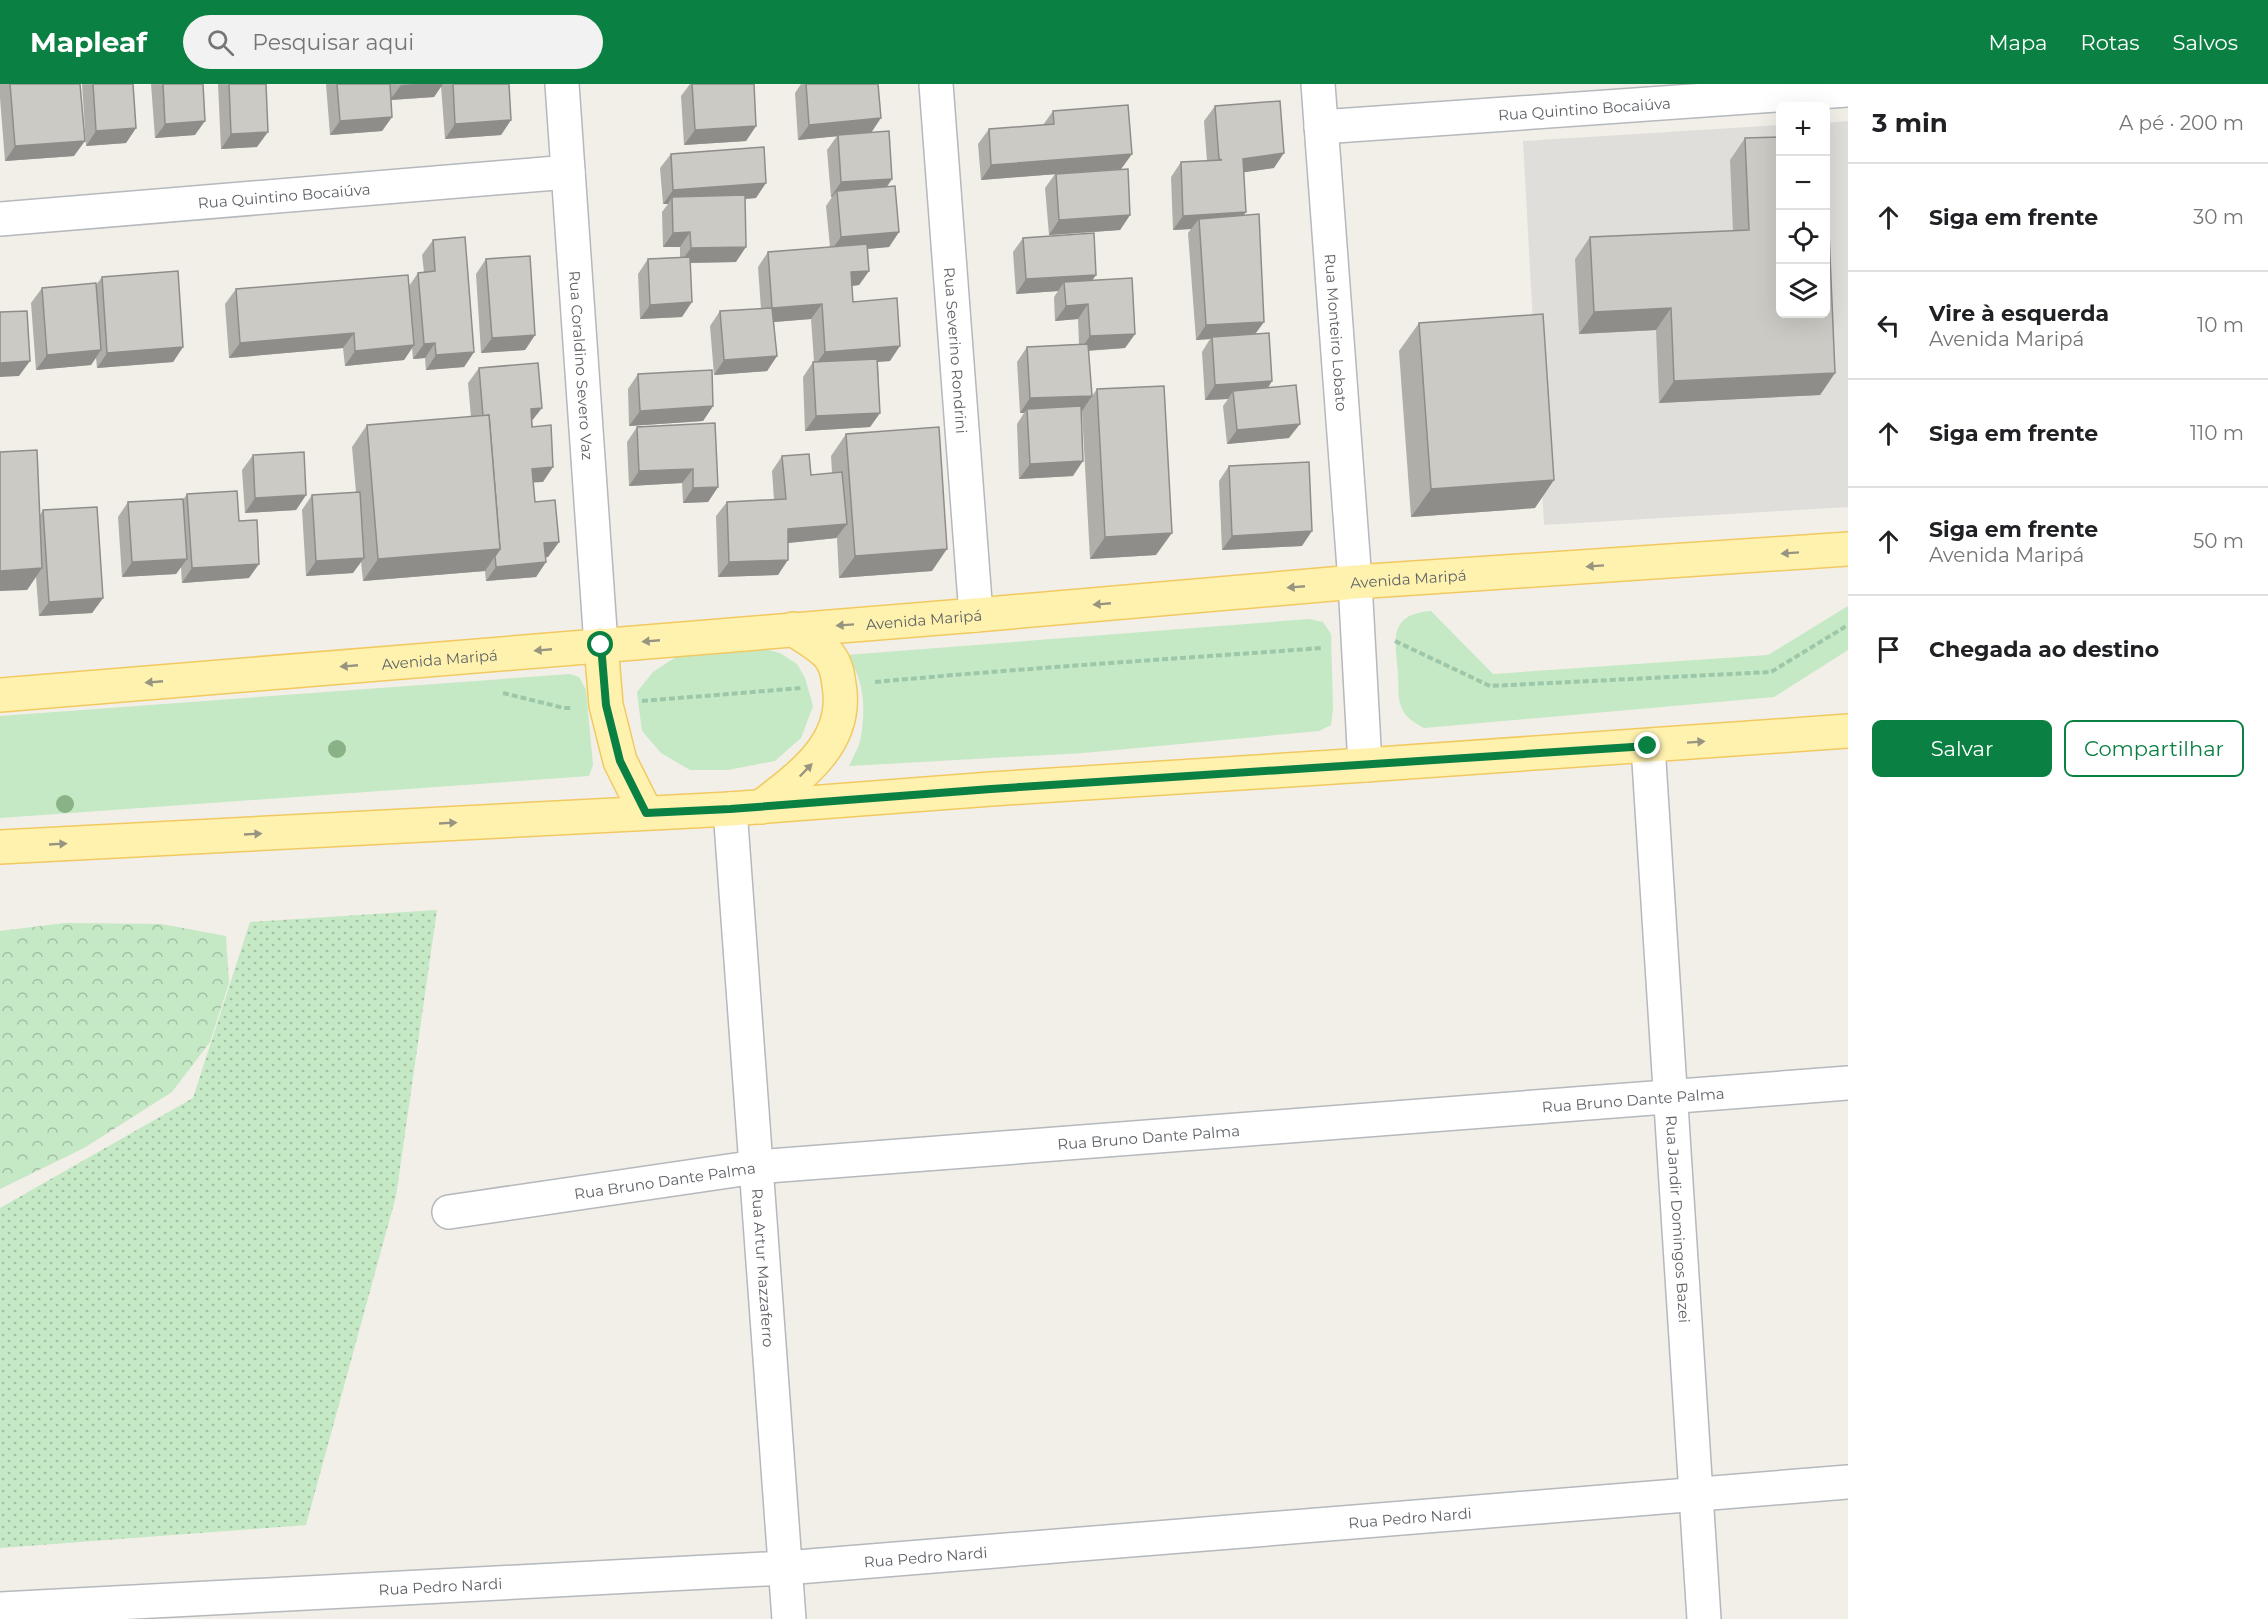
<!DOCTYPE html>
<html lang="pt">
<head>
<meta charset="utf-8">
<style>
	:root { --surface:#fff; --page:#f2f2f2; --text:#202124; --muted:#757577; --line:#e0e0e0; --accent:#0b8043 }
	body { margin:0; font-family:Montserrat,sans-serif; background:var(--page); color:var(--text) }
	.controls { position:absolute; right:18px; top:18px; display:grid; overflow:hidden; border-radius:9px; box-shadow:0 6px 24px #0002 }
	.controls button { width:54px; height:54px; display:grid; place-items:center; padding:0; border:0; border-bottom:2px solid var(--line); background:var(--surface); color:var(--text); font:30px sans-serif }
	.stop { position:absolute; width:18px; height:18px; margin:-14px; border:4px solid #0b8043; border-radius:50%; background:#fff }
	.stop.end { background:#0b8043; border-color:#fff; box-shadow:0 2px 6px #0008 }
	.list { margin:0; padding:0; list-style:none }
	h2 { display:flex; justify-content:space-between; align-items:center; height:78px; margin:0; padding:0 24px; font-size:26px }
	h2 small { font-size:20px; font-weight:400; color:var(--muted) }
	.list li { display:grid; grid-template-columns:39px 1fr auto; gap:18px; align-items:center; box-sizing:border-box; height:108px; padding:0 24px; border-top:2px solid var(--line) }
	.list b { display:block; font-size:22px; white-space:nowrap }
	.list p { margin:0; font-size:20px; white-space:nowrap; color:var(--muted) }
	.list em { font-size:20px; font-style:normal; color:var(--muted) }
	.actions { display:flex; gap:12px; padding:18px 24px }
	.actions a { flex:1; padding:14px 0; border:2px solid var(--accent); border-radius:9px; text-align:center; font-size:21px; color:var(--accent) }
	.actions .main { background:var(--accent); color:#fff }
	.icon { flex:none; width:33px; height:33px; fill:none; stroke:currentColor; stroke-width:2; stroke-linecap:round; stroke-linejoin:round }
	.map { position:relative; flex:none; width:1848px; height:1535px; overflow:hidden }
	header { display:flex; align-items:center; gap:36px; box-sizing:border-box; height:84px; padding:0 30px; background:var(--accent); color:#fff }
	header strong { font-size:28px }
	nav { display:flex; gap:33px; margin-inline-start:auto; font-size:21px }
	.search { width:420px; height:54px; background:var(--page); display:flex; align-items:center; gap:15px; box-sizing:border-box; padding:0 21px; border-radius:33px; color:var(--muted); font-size:22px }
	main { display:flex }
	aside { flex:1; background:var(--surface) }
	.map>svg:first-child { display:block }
</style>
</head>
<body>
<header>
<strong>Mapleaf</strong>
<div class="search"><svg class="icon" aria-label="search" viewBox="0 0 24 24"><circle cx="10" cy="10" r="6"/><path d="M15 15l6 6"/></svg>Pesquisar aqui</div>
<nav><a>Mapa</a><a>Rotas</a><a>Salvos</a></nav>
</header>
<main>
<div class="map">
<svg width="1848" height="1535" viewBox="0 0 1848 1535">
	<defs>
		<pattern id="grass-dots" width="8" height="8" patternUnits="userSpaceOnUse" patternTransform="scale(1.5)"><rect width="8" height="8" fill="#c5e8c5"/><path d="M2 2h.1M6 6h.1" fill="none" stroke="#a3c0a4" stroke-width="1.8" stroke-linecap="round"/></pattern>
		<pattern id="forest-crowns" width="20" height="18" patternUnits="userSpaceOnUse" patternTransform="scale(1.5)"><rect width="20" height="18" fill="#c5e8c5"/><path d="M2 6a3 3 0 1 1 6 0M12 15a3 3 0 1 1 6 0" fill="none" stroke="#a3c0a4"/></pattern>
	</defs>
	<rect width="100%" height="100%" fill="#f1efe8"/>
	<path fill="#e0deda" d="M1848 37V423L1544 441 1523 57 1780 41V230H1826V39Z"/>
	<path fill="url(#grass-dots)" d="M437 826 396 1112 306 1441 0 1464V1124L193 1014 250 838Z"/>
	<path fill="url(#forest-crowns)" d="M65 839 161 840 226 852 229 899 210 958 172 1008 84 1064 0 1105V847Z"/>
	<g fill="#c5e8c5">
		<path d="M1848 522V566L1774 613 1424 644C1415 639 1404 633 1401 622 1397 612 1399 599 1398 589 1395 556 1388 530 1431 527L1493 590 1768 571Z"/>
		<path d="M1309 535 1323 538 1331 550 1333 625 1331 641 1319 647 1083 669 849 682C853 673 860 662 861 652 866 623 864 594 846 571Z"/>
		<path d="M757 563 780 569 797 580 805 594 813 622 801 654 775 677 728 686H690L661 669 642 647 637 608 653 588 676 573Z"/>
		<path d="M570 590 579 593 586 606 593 681 589 692 0 734V632Z"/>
	</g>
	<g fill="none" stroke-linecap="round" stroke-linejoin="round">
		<defs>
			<g id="minor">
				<path id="s1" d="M562 0 601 561"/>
				<path id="s2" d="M936 0 976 531"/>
				<path id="s3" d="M1318 0 1355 498 1365 681"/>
				<path id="s4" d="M1321 43 1848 6"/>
				<path id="s5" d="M0 135 568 88"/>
				<path id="s6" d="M1648 662 1704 1535"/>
				<path id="s7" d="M730 725 789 1535"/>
				<path id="s8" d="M449 1128 756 1083 1848 999"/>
				<path id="s9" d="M0 1525 785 1484 1848 1398"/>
			</g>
			<g id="primary">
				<path d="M601 561 606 621 620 677 646 729"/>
				<path id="s10" d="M0 611 976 531 1355 498 1848 465"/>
				<path d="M761 723C799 693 845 662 840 608 838 595 838 584 830 573 822 562 804 553 793 545"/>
				<path d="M0 763 730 725 991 705 1365 681 1848 647"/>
			</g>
		</defs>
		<use href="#minor" stroke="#b5b8bc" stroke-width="36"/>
		<use href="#primary" stroke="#f2c960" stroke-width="36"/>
		<g stroke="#9cc7a9" stroke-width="4" stroke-dasharray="6 3" stroke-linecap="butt">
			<path d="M1395 557 1490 602 1771 588 1848 541"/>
			<path d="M875 598C1024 584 1173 575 1322 564"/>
			<path d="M503 609 564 624H572"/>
			<path d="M642 617 802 604"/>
		</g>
		<use href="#minor" stroke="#fff" stroke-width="33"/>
		<use href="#primary" stroke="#fff2af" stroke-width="33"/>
	</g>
	<g fill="#89b387">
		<circle cx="337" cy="665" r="9"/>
		<circle cx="65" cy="720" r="9"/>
	</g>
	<g fill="#afaea9">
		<path d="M0 0H80L74 72 5 77 0 14Z"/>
		<path d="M82 0H133L136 44 126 59 86 62Z"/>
		<path d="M151 0H203L195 51 155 54Z"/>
		<path d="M218 0H266L257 63 221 65Z"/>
		<path d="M326 0H509L511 36 501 51 445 55 441 2 434 13 391 16 392 33 382 47 330 51Z"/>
		<path d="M690 0H754L756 42 746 57 684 61 681 12Z"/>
		<path d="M801 0H878L871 49 892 95 887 103 899 148 889 163 868 165 869 187 859 201 852 202 853 218 890 277 878 278 880 329 870 343 805 347 803 293 813 278H814L811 235 774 238 777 272 767 287 714 291 710 242 720 227 761 225 758 183 768 168 830 163 826 122 832 113H831L827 66 837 52 798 56 795 9Z"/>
		<path d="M1215 22 1274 84 1244 88 1243 131 1255 250 1272 297 1268 304 1289 354 1227 360 1223 322 1228 315 1205 316 1202 268 1210 255 1196 256 1188 149 1191 145 1173 146 1171 93 1181 78 1207 77 1204 37Z"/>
		<path d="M1053 27 1132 70 1121 85 1079 88 1130 131 1120 146 1049 151 1045 104 1055 90 981 96 978 60 989 45 1043 41Z"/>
		<path d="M1745 54 1835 289 1820 311 1659 319 1656 246 1579 250 1575 175 1590 153 1733 147 1730 76Z"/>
		<path d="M671 70 756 114 745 115 736 178 690 179 682 233 640 235 638 190 648 175 680 173V163H663L662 128 668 120H663L660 84Z"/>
		<path d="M1023 154 1096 191 1092 197 1135 250 1125 264 1088 267 1092 312 1097 305 1156 471 1090 475 1082 327H1081L1073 392 1019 395 1017 340 1024 329H1020L1017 278 1027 263 1079 260 1078 235 1055 237 1054 213 1058 207 1016 210 1013 168Z"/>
		<path d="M433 156 474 268 464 283 426 286 425 274 413 275 412 264 404 276 345 282 343 264 229 274 225 220 236 205 409 202 418 189 424 188 422 171Z"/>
		<path d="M486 175 535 251 525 266 481 269 476 190Z"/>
		<path d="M102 193 183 263 173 278 97 284 96 274 91 281 36 286 31 219 42 204 96 201Z"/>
		<path d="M1419 239 1535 424 1411 433 1399 267Z"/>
		<path d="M479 284 532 337 543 398H533L535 418 559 458 548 473H546V478L536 493 486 497 485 487 363 497 361 477 353 489 306 492 302 426 312 411 356 408 352 363 367 341 471 333 468 299Z"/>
		<path d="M638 290 713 322 703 337 629 342 628 305Z"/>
		<path d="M637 343 718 403 708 418 683 419 682 399 629 402 627 358Z"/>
		<path d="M846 350 932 487 839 494 837 454 788 459 778 491 718 493 716 432 727 418 774 416 772 387 782 372 811 391 832 389 831 372Z"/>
		<path d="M253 371 306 411 296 426 245 429 242 386Z"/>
		<path d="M1229 382 1302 462 1222 466 1219 397Z"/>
		<path d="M187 410 239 437 249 494 182 499 181 483 176 490 122 493 118 433 128 418 183 416Z"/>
		<path d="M43 426 103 514 92 529 39 532 36 493 27 506 40 431Z"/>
	</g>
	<g fill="#8f8d8a">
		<path d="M414 0H443L434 13 390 16 401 1Z"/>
		<path d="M392 33 382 47 330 51 340 37Z"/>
		<path d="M881 34 871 49 798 56 809 41Z"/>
		<path d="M511 36 501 51 445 55 455 40Z"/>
		<path d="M205 37 195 51 155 54 165 40Z"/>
		<path d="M756 42 746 57 684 61 695 46Z"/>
		<path d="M136 44 126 59 86 62 96 47Z"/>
		<path d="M268 48 257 63 221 65 231 50Z"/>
		<path d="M85 57 74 72 5 77 15 62Z"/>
		<path d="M1284 69 1274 84 1232 90 1243 75Z"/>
		<path d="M1132 70 1121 85 981 96 991 81Z"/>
		<path d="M892 95 882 109 837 107 832 113H831L841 98Z"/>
		<path d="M766 99 756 114 673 120 672 113 668 120H663L673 106Z"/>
		<path d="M1246 128 1235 143 1199 135 1191 145 1173 146 1183 132Z"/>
		<path d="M1130 131 1120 146 1049 151 1059 136Z"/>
		<path d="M690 148 680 163H663L673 149Z"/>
		<path d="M899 148 889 163 830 168 841 153Z"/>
		<path d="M746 163 736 178 680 179 691 164Z"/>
		<path d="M869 187 859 201 841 203 851 188Z"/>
		<path d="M1096 191 1085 205 1064 198 1058 207 1016 210 1026 195Z"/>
		<path d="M692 218 682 233 640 235 650 221Z"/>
		<path d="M822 220 811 235 762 239 772 224Z"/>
		<path d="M1088 220 1078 235 1055 237 1066 222Z"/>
		<path d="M1671 224 1656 246 1579 250 1594 228Z"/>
		<path d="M1264 238 1253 253H1212L1210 255 1196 256 1206 241Z"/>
		<path d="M354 249 343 264 229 274 240 259Z"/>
		<path d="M1135 250 1125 264 1080 267 1090 252Z"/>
		<path d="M535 251 525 266 481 269 492 254Z"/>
		<path d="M435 259 425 274 413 275 424 260Z"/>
		<path d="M414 261 404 276 345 282 355 267Z"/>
		<path d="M900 262 890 277 814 282 825 268Z"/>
		<path d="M183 263 173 278 97 284 107 269Z"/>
		<path d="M101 266 91 281 36 286 47 271Z"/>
		<path d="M474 268 464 283 426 286 436 271Z"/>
		<path d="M777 272 767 287 714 291 724 276Z"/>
		<path d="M30 277 19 292 0 293V279Z"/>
		<path d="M1835 289 1820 311 1659 319 1674 297Z"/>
		<path d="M1272 297 1262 312 1233 307 1228 315 1205 316 1215 301Z"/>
		<path d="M1092 312 1082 327 1027 329V325L1024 329H1020L1030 314Z"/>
		<path d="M713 322 703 337 629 342 640 327Z"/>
		<path d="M542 324 531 338V325Z"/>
		<path d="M880 329 870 343 805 347 816 332Z"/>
		<path d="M1300 340 1289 354 1227 360 1237 346Z"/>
		<path d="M1083 377 1073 392 1019 395 1030 380Z"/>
		<path d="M553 383 543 398 522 399 532 385Z"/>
		<path d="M693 385 682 399 629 402 639 387Z"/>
		<path d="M1554 396 1535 424 1411 433 1431 405Z"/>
		<path d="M718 403 708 418 683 419 693 404Z"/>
		<path d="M306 411 296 426 245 429 255 414Z"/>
		<path d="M847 440 836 454 778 460 788 445Z"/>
		<path d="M1312 447 1302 462 1222 466 1232 452Z"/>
		<path d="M1172 449 1156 471 1090 475 1105 453Z"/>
		<path d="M559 458 548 473 534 474 544 459Z"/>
		<path d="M500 465 485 487 363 497 378 475Z"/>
		<path d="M947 465 932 487 839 494 855 472Z"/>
		<path d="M364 474 353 489 306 492 316 477Z"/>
		<path d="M187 475 176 490 122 493 132 478Z"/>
		<path d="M788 476 778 491 718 493 729 478Z"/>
		<path d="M546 478 536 493 486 497 496 483Z"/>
		<path d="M259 480 249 494 182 499 192 484Z"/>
		<path d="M42 484 27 506 0 507V487Z"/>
		<path d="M103 514 92 529 39 532 49 518Z"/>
	</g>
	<g fill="#cccac5" stroke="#8f8d8a" stroke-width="1.5">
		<path d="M10 0H80L85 57 15 62Z"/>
		<path d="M93 0H133L136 44 96 47Z"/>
		<path d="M163 0H203L205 37 165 40Z"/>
		<path d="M229 0H266L268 48 231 50Z"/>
		<path d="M337 0H390L392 33 340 37Z"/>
		<path d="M453 0H509L511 36 455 40Z"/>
		<path d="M692 0H754L756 42 695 46Z"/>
		<path d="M806 0H878L881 34 809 41Z"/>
		<path d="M1280 17 1284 69 1243 75 1246 128 1183 132 1181 78 1222 76 1219 75 1215 22Z"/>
		<path d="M1128 21 1132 70 991 81 989 45 1054 40 1053 27Z"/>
		<path d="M889 47 892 95 841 98 838 51Z"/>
		<path d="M1780 53V230H1826V77L1835 289 1674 297 1671 224 1594 228 1590 153 1749 146 1745 54Z"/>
		<path d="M764 63 766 99 673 106 671 70Z"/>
		<path d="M1128 85 1130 131 1059 136 1056 90Z"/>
		<path d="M895 102 899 148 841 153 837 107Z"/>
		<path d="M745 111 746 163 691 164 690 148 673 149 672 113Z"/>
		<path d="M1259 130 1264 238 1206 241 1199 135Z"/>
		<path d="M1094 149 1096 191 1026 195 1023 154Z"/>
		<path d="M465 153 474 268 436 271 435 259 424 260 418 189 435 187 433 156Z"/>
		<path d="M867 160 869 187 851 188 853 218 897 214 900 262 825 268 822 220 772 224 768 168Z"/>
		<path d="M530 172 535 251 492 254 486 175Z"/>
		<path d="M690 173 692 218 650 221 648 175Z"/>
		<path d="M178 187 183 263 107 269 102 193Z"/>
		<path d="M408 191 414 261 355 267 354 249 240 259 236 205Z"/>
		<path d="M1132 194 1135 250 1090 252 1088 220 1066 222 1064 198Z"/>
		<path d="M96 199 101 266 47 271 42 204Z"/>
		<path d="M772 224 777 272 724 276 720 227Z"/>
		<path d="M27 227 30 277 0 279V228Z"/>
		<path d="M1543 230 1554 396 1431 405 1419 239Z"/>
		<path d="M1269 249 1272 297 1215 301 1212 253Z"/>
		<path d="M1088 260 1092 312 1030 314 1027 263Z"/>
		<path d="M877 275 880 329 816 332 813 278Z"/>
		<path d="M538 279 542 324 531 325 532 343 551 341 553 383 532 385 535 418 555 416 559 458 544 459 546 478 496 483 495 472 500 465 489 331 483 332 479 284Z"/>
		<path d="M712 286 713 322 640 327 638 290Z"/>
		<path d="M1296 301 1300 340 1237 346 1233 307Z"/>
		<path d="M1164 302 1172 449 1105 453 1097 305Z"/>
		<path d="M1081 322 1083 377 1030 380 1027 325Z"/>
		<path d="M489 331 500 465 378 475 367 341Z"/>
		<path d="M715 339 718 403 693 404V385L639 387 637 343Z"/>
		<path d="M939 343 947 465 855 472 846 350Z"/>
		<path d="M37 366 42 484 0 487V368Z"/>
		<path d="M304 368 306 411 255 414 253 371Z"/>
		<path d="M809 370 811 391 842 388 847 440 788 445V476L729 478 727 418 786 415 782 372Z"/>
		<path d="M1309 378 1312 447 1232 452 1229 382Z"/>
		<path d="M237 407 239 437 257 436 259 480 192 484 187 410Z"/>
		<path d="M360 408 364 474 316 477 312 411Z"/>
		<path d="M183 415 187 475 132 478 128 418Z"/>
		<path d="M97 423 103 514 49 518 43 426Z"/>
	</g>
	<defs><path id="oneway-solid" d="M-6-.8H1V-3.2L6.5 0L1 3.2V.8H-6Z" transform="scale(1.5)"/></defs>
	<g fill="#979581">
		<use href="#oneway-solid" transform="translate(1790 469) rotate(176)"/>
		<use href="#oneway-solid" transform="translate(1595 482) rotate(176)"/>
		<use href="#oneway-solid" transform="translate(1296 503) rotate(175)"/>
		<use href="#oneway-solid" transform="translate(1102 520) rotate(175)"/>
		<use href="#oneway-solid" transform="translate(845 541) rotate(176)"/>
		<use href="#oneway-solid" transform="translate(651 557) rotate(175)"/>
		<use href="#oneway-solid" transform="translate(543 566) rotate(175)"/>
		<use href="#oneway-solid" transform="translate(349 582) rotate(175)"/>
		<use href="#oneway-solid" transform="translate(154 598) rotate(175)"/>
		<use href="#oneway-solid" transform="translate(1696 658) rotate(-4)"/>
		<use href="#oneway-solid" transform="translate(806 686) rotate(-46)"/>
		<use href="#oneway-solid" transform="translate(448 739) rotate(-3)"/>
		<use href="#oneway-solid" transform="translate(253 750) rotate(-3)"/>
		<use href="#oneway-solid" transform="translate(58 760) rotate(-3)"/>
	</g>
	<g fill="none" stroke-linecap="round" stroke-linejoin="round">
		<path stroke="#0b8043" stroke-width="8" d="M601 561 606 621 620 677 646 729 730 725 991 705 1648 662"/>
	</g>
	<g text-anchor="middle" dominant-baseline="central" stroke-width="4.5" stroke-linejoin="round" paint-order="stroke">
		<g font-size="15" fill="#5f6368" stroke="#fff">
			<text stroke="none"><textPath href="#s4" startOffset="264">Rua Quintino Bocaiúva</textPath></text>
			<text stroke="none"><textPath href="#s5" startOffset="285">Rua Quintino Bocaiúva</textPath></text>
			<text stroke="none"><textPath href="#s3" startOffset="249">Rua Monteiro Lobato</textPath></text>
			<text stroke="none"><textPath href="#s2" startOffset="267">Rua Severino Rondrini</textPath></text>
			<text stroke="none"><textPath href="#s1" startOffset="282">Rua Coraldino Severo Vaz</textPath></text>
			<text stroke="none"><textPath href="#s10" startOffset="1413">Avenida Maripá</textPath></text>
			<text stroke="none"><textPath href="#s10" startOffset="927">Avenida Maripá</textPath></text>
			<text stroke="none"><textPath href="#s10" startOffset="441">Avenida Maripá</textPath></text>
			<text stroke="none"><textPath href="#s8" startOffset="1190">Rua Bruno Dante Palma</textPath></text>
			<text stroke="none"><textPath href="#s8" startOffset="704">Rua Bruno Dante Palma</textPath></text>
			<text stroke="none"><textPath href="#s8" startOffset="218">Rua Bruno Dante Palma</textPath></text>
			<text stroke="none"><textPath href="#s6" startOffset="474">Rua Jandir Domingos Bazei</textPath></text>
			<text stroke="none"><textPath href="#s7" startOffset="460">Rua Artur Mazzaferro</textPath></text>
			<text stroke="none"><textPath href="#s9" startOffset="1413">Rua Pedro Nardi</textPath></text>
			<text stroke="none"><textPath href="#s9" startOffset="927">Rua Pedro Nardi</textPath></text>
			<text stroke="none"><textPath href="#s9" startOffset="441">Rua Pedro Nardi</textPath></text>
		</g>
	</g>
</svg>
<div class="controls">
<button>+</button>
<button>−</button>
<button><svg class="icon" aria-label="locate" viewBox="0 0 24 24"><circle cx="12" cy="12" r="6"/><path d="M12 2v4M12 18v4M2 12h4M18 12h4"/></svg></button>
<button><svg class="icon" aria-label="layers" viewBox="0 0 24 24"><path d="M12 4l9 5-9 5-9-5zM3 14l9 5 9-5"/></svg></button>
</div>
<div class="stop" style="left:601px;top:561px"></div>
<div class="stop end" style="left:1648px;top:662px"></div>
</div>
<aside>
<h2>3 min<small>A pé · 200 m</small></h2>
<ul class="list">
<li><svg class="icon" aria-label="ahead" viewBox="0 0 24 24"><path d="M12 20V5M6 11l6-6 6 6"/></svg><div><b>Siga em frente</b></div><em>30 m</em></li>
<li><svg class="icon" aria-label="left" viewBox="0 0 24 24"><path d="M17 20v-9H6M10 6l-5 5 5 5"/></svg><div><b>Vire à esquerda</b><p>Avenida Maripá</p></div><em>10 m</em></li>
<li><svg class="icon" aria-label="ahead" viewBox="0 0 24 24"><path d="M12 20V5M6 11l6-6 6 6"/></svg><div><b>Siga em frente</b></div><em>110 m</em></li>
<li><svg class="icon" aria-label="ahead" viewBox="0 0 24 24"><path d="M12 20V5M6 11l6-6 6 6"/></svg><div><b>Siga em frente</b><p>Avenida Maripá</p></div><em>50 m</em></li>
<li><svg class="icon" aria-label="arrive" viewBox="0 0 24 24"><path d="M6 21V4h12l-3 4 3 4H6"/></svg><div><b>Chegada ao destino</b></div></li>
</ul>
<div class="actions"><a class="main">Salvar</a><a>Compartilhar</a></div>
</aside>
</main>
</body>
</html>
